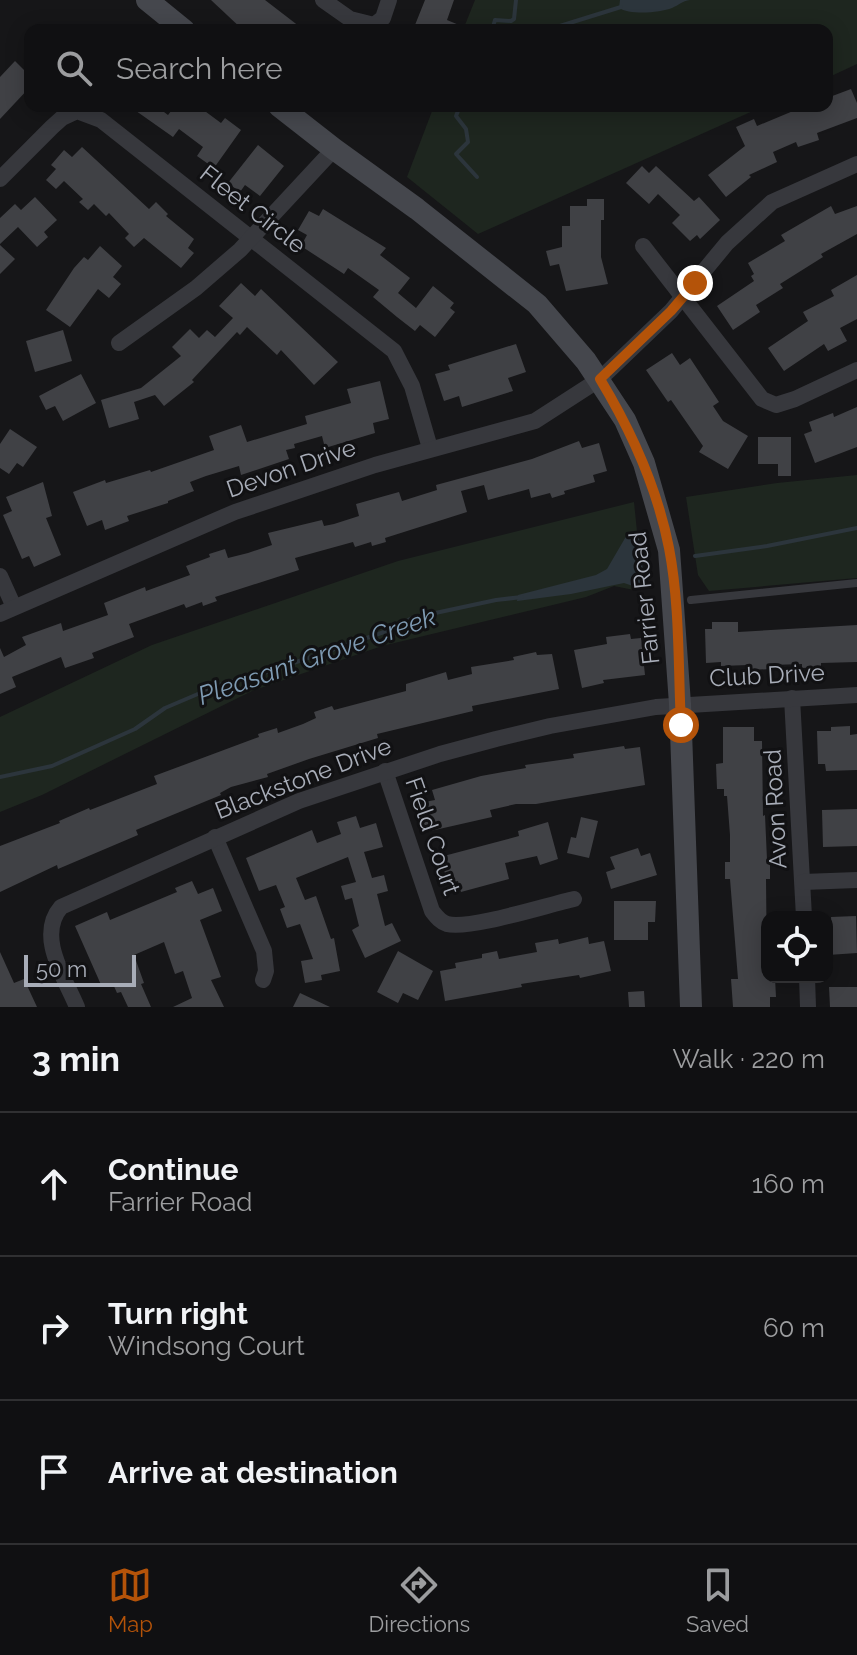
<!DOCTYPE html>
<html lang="en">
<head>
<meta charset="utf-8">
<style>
	:root { --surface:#101012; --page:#1e1e20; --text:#f1f3f6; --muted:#9c9d9f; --line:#303032; --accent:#b45309 }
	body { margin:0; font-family:Raleway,sans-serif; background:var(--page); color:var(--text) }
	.controls { position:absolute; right:24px; bottom:24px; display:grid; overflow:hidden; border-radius:16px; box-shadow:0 4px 20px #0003 }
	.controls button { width:72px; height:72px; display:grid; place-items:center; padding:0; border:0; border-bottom:2px solid var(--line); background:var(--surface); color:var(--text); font:40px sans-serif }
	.scale { position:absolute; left:24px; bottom:20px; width:112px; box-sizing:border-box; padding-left:8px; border:4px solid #a8adb8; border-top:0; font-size:22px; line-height:28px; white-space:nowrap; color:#a8adb8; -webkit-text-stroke:6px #111113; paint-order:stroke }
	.stop { position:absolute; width:24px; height:24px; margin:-18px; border:6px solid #b45309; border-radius:50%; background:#fff }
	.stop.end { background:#b45309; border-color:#fff; box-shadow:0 2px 8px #0008 }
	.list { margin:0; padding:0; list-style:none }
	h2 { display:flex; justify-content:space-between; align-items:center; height:104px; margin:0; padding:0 32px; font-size:34px }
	h2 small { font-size:26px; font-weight:400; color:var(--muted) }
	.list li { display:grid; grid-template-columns:52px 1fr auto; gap:24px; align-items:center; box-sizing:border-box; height:144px; padding:0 32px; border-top:2px solid var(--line) }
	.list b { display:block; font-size:30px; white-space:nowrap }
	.list p { margin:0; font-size:26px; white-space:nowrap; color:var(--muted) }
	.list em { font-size:26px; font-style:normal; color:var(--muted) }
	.icon { flex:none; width:44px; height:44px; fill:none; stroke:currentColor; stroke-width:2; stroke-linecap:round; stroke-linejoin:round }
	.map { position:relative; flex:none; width:857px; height:1007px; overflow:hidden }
	.search { position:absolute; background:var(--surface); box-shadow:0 4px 20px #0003; left:24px; right:24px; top:24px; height:88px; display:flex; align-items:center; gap:20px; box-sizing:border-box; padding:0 28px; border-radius:16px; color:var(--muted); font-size:30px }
	.sheet { height:536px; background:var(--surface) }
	nav { display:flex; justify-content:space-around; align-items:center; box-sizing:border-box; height:112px; border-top:2px solid var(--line); background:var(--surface); font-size:22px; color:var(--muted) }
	nav a { display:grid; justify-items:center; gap:4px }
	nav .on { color:var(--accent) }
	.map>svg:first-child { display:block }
</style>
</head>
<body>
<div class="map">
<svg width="857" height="1007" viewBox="0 0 857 1007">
	<rect width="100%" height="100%" fill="#161618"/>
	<g fill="#1e261f">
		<path d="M475 0H857V64L827 78V30H463Z"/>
		<path d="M434 106H764L478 234 407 177Z"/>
		<path d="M857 475V578L709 591 698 575 686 497 777 483Z"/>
		<path d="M634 502 642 581 634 590 614 586 586 597 382 646 252 691 42 795 0 812V717L152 645 398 561Z"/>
	</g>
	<g fill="#2c353c">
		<path d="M620 0H690C682 1 679 5 672 8 660 13 629 15 619 8Z"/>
		<path d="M628 533 639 538 644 579 636 587 624 583 571 594 517 601 518 595 596 575 607 569Z"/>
	</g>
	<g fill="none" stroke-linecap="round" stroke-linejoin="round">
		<g stroke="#2c353c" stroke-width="4">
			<path d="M492 30 495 20 511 21 514 19 516 0"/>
			<path d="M547 30 621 7"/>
			<path d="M460 106 456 116 466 129 468 142 456 154 477 177"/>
			<path d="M695 556 767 546 857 528"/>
			<path d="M0 777 52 766 135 729 165 708 219 685 264 673 390 630 412 618 496 600 522 597"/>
		</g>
	</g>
	<g fill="#404145">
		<path d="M211 0H265L304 30H243Z"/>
		<path d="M425 0H454L447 20 471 30H413Z"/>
		<path d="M15 61 30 76V87L0 119V77Z"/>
		<path d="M851 89 857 103V118L817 133 819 140 798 147 796 142 773 152 777 162 749 175 751 177 726 197 708 175 745 146 736 127 754 119 757 126 805 106H827V98Z"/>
		<path d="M129 106H156L168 115 175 106H198L221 123 225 118 241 130 214 168 197 156 203 147 179 129 173 137Z"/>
		<path d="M258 145 284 166 260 196 245 185 240 192 228 183Z"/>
		<path d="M82 147 149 209 156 202 168 214 166 216 194 239 188 248 194 253 181 268 144 238 134 247 125 238 129 234 109 213 106 216 94 204 88 210 79 202 83 199 64 181 56 189 46 180 56 169 51 165 64 150 72 157Z"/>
		<path d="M642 166 649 173 656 166 694 201 699 197 720 220 700 239 697 235 690 241 672 223 680 215 658 194 649 204 626 183Z"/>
		<path d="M35 197 57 220 44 232 48 237 37 247 18 227 0 244V218L15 204 21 210Z"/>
		<path d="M587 199H604V220H601V257L608 284 566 291 559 264 550 266 546 251 562 247V226H570V206H587Z"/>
		<path d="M831 206 835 214 857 206V234L821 254 823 257 780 284 783 288 756 305 760 312 733 330 717 306 754 281 751 276 754 274 748 263 785 241 781 235Z"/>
		<path d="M323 209 386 248 380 255 410 278 398 293 416 308 433 286 454 303 450 308 455 312 435 337 420 325 415 331 397 317 373 297 379 290 348 268 344 274 301 246 307 235 298 230 309 211 319 216Z"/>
		<path d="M0 245 15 259 0 274Z"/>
		<path d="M100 246 122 266 113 277 121 284 109 298 98 289 70 327 46 310 74 268 84 257 88 260Z"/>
		<path d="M857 275V319L840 328 847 341 828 351 824 344 784 371 768 348 808 321 803 312 834 296 831 290Z"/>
		<path d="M241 283 255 296 261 289 338 362 314 385 281 350 277 355 247 327 240 335 237 332 192 380 194 382 164 406 155 395 134 402 139 419 109 428 101 400 141 388 181 356 172 347 190 329 199 338 207 330 215 337 233 318 219 306Z"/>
		<path d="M63 330 72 361 35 372 26 341Z"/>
		<path d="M516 344 526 372 508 378 513 391 462 407 459 396 444 401 435 374 450 370 448 365Z"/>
		<path d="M672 353 680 365 690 358 719 402 713 406 723 421 748 436 728 469 699 452 703 446 671 400 668 402 646 370Z"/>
		<path d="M81 374 96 403 63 421 55 406 46 410 39 396Z"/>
		<path d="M380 381 389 419 373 423 375 433 325 448 322 436 294 444 295 448 286 450 289 459 241 475 239 466 206 476 190 482 194 491 168 501V503L127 516 129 521 105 530 102 520 87 526 73 492 105 480 106 483 150 470 151 472 214 450 209 436 241 425 247 442 307 424 305 416 351 403 347 389Z"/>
		<path d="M857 407V447L815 463 804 434 812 431 809 422 833 413 834 417Z"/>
		<path d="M10 429 37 447 23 467 17 463 9 474 0 468V444Z"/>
		<path d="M758 437H791V476H778V464H758Z"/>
		<path d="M579 441 582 448 599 443 607 471 593 475 595 482 564 491 565 494 552 498 550 493 531 498 529 489 488 500 484 485 461 491 467 512 385 538 386 542 372 546 371 542 355 547 353 542 295 558 299 570 215 597 217 601 203 606 202 602 186 608 184 604 129 624 134 637 92 653 94 658 65 668 61 657 12 677 16 687 0 694V648L4 657 26 645 22 637 61 623 63 631 108 615 104 603 145 587 146 591 190 575 186 566 210 557 209 554 225 549 228 558 248 553 272 545 268 533 322 520 324 526 334 524 359 516 356 504 399 492 402 501 437 490 436 485 532 459Z"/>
		<path d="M43 482 52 516 46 518 61 555 34 567 29 556 22 559 3 515 12 511 6 497Z"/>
		<path d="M712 622H738V632L857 625V662L821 663V667L802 668V664L772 665V669L748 670V665L721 666V662L706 663 705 629H712Z"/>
		<path d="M630 634 631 639 641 638 645 675 603 680 604 683 582 688 574 650 607 644 606 637Z"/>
		<path d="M536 652 537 655 552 654 559 689 472 706 473 711 377 734 378 738 309 759 267 774 268 777 231 787 220 793 221 795 136 830 138 835 58 869 57 865 0 892V846L60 823 59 821 89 808 90 810 157 784 154 776 259 737 258 734 277 728 278 733 303 724 316 718 314 712 332 706 334 710 406 691V684L446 672 448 680 472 674 471 667 514 660 513 657Z"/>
		<path d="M850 726V735L857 734V770L826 771 825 764H818L817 731H831V727Z"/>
		<path d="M723 727H754V741H762L763 816 765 815 767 860H770V879H766L767 977 775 978 776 997H770V1007H733L731 979H738L730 879H725V862H730V835L727 796H724V789H717L716 764 723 763Z"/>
		<path d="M624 746 625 749 640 747 645 785 536 804H516L490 810 492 817 426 832 419 803 435 800 432 790 481 776 526 768 525 765 574 758 573 754Z"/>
		<path d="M857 809V846L823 847 822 810Z"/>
		<path d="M356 816 360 828 376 823 383 847 364 852 372 878 384 875 388 891 377 894 385 926 392 923 401 941 365 958 352 930 359 926 352 898 345 900 341 886 356 882 348 857 296 878 305 900 316 896 331 939 334 938 340 971 321 975 322 980 305 983 301 961 313 959 300 924 287 928 280 909 285 907 276 885 259 891 246 858 312 830 317 843 341 834 337 822Z"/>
		<path d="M581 817 598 821 589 858 567 853 571 837 576 838Z"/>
		<path d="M548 822 558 859 540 865 537 856 505 863 509 879 461 892 458 881 448 883 440 857 519 836 518 831Z"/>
		<path d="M638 848 641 856 650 853 657 875 611 889 606 872 615 869 610 857Z"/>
		<path d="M192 881 198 894 213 888 222 911 200 920 221 977 211 980 224 1007H173L192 998 183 971 175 974 164 942 134 955 144 983 141 984 151 1007H128L121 992 117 993 113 984 102 987 75 926 107 912 110 920 177 892 175 888Z"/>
		<path d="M614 901H656L655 922H648V940H614Z"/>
		<path d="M856 916 857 953 828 955 827 934H832L831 917Z"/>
		<path d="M588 937 589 944 604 941 611 971 580 978 579 975 521 984 522 987 445 1001 440 971 456 968 455 963 482 958V954L497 951 499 959 537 952 535 943 558 939 559 944Z"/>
		<path d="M398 951 433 971 418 1000 403 993 398 1003 377 992Z"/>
		<path d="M0 952 14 983 24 979 37 1007H0Z"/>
		<path d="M829 987H857V1007H830Z"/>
		<path d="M644 991 645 1007H629L628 992Z"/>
		<path d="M300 993 330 1007H293Z"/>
	</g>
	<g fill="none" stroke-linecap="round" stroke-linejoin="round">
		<path stroke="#37383d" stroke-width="8" d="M691 600 857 583"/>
		<g stroke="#37383d" stroke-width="16">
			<path d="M323 0 350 19 374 25 383 18 389 0"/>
			<path d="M0 179 52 127 62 118 77 111 101 120 394 351 412 386 430 448"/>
			<path d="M643 246 762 399 776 405 795 399 857 370"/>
			<path d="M119 343 196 288 240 250 334 149"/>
			<path d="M0 576 14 607"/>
			<path d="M0 614 235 512 375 465 535 421 600 379 671 311 727 243 772 202 857 164"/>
			<path d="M792 698 804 917"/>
			<path d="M385 771 432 911C436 916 440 922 447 924 469 930 547 905 574 899"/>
			<path d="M215 837 264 951 266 971 263 980"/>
			<path d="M803 882 857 880"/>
			<path d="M807 977 808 1007"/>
			<path d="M77 1007C65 978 36 936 61 907L299 801 440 754 496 739 550 726 656 707 857 695"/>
		</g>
		<g stroke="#45474d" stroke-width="22">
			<path d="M147 0 184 30"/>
			<path d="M279 106 334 149 417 209 537 304 586 361 625 420 644 463 669 550 680 704 691 1007"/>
		</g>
	</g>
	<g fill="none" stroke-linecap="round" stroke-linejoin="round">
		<path stroke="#b45309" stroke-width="10" d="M681 725C678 667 680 605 669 548 657 487 632 432 600 379L671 311 695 283"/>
	</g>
	<g text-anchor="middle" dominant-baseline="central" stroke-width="6" stroke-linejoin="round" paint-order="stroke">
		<g font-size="24" fill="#a8adb8" stroke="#111113">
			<text transform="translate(253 209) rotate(38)">Fleet Circle</text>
			<text transform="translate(291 468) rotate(-19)">Devon Drive</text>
			<text transform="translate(644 598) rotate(-96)">Farrier Road</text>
			<text transform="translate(767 675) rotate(-3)">Club Drive</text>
			<text transform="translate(303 778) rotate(-21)">Blackstone Drive</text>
			<text transform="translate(775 809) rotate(-93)">Avon Road</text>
			<text transform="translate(433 836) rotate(71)">Field Court</text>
		</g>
		<g font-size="26" font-style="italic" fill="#7f9bb3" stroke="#111113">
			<text transform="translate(317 656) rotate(-19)">Pleasant Grove Creek</text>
		</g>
	</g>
</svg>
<div class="controls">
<button><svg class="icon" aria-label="locate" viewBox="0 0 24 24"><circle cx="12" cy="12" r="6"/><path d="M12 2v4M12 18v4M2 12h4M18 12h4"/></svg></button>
</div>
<div class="scale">50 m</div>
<div class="stop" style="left:681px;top:725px"></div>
<div class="stop end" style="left:695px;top:283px"></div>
<div class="search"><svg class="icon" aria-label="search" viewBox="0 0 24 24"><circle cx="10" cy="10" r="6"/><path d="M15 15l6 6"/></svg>Search here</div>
</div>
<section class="sheet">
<h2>3 min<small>Walk · 220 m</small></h2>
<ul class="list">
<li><svg class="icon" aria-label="ahead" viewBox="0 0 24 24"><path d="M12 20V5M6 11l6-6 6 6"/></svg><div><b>Continue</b><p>Farrier Road</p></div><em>160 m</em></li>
<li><svg class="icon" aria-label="right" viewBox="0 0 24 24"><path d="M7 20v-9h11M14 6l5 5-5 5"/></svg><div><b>Turn right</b><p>Windsong Court</p></div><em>60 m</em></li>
<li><svg class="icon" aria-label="arrive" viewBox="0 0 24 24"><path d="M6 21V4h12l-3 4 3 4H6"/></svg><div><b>Arrive at destination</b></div></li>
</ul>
</section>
<nav>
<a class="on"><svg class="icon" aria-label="map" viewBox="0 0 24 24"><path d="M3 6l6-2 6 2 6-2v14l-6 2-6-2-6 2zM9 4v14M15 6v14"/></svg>Map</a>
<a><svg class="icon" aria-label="directions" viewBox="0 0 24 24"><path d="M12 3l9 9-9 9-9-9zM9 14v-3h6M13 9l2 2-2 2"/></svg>Directions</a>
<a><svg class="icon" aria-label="saved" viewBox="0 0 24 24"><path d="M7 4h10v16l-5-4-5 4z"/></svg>Saved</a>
</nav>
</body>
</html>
